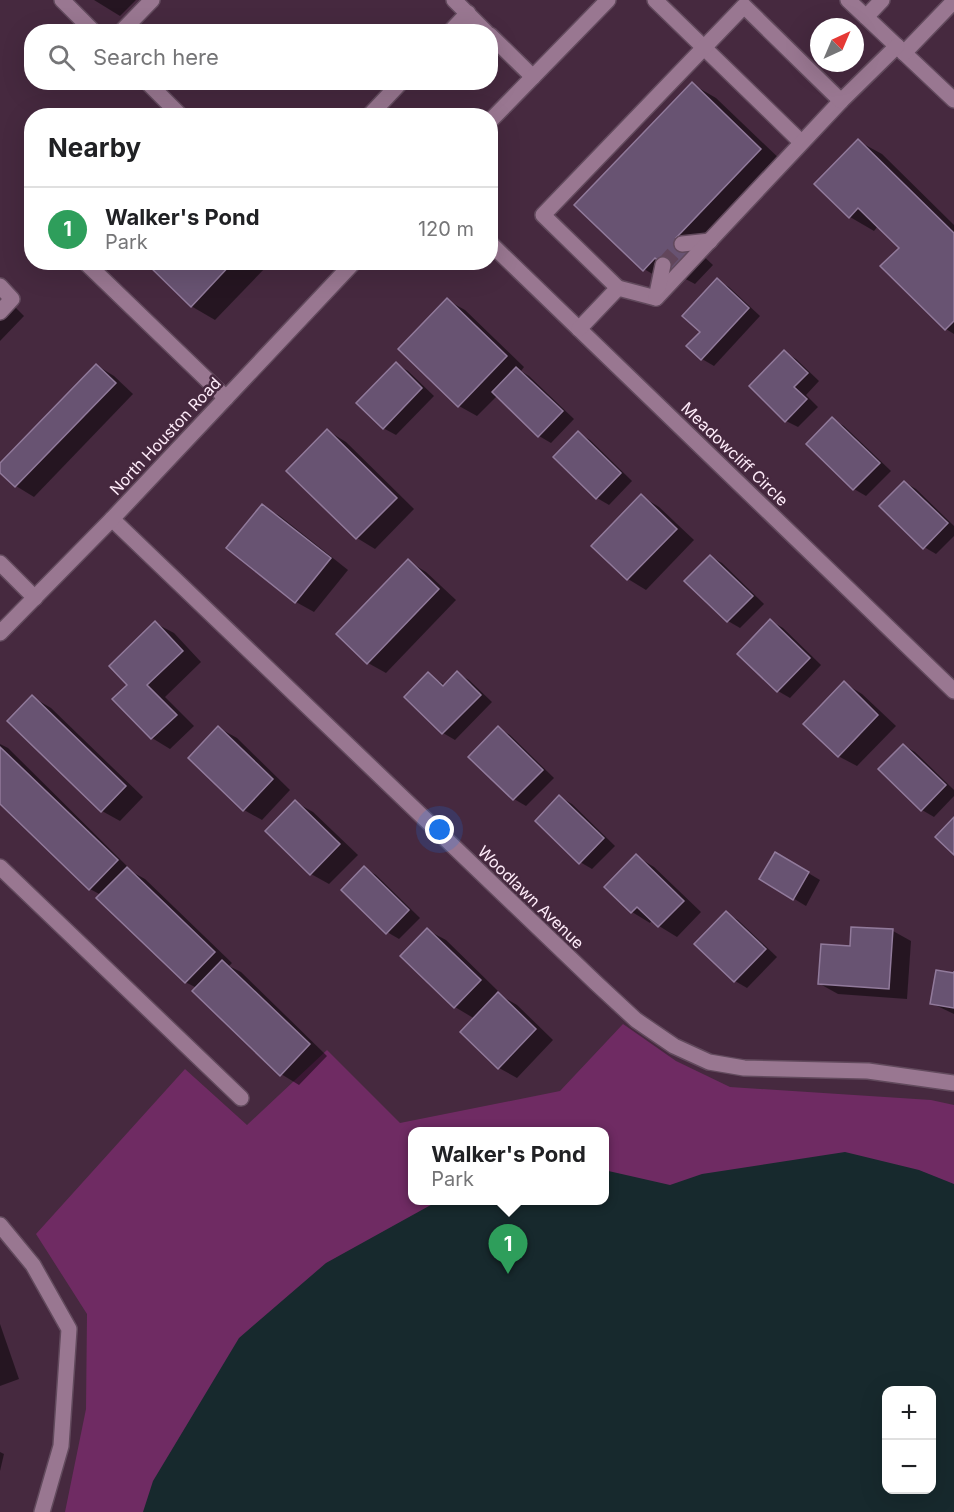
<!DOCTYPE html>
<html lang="en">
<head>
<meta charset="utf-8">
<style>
	:root { --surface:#fff; --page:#f2f2f2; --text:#202124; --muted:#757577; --line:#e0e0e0; --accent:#27734e }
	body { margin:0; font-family:Inter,sans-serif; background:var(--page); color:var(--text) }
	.controls { position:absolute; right:18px; bottom:18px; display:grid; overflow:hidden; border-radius:12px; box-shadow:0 6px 24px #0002 }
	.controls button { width:54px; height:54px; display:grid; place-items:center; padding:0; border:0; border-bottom:2px solid var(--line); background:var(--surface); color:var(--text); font:30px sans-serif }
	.compass { position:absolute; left:810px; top:18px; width:54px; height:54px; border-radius:50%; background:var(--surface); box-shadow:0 6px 24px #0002; rotate:44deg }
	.you { position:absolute; left:440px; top:830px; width:21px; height:21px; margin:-15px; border:4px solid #fff; border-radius:50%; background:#1a73e8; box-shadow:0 0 0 9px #1a73e833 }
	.badge { display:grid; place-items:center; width:39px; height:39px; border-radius:50%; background:var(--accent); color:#fff; font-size:20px; font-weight:700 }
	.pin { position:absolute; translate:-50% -50px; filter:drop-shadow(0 2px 3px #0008) }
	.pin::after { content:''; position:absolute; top:32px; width:21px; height:18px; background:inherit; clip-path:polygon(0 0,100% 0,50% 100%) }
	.popup { position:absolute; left:408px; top:1127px; width:201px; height:78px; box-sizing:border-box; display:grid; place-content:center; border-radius:12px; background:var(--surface); filter:drop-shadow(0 2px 4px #0005); font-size:20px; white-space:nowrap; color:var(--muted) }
	.popup b { font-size:22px; color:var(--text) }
	.popup::after { content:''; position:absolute; left:50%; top:100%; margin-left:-12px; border:12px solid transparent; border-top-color:var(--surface) }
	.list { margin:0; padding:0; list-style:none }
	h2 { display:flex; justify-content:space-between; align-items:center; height:78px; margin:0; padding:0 24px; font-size:26px }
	h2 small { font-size:20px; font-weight:400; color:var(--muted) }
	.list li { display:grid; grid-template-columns:39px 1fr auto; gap:18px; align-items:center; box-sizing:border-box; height:84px; padding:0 24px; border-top:2px solid var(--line) }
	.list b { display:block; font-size:22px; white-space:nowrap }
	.list p { margin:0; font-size:20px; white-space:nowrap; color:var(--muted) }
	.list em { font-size:20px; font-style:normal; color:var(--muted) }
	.icon { flex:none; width:33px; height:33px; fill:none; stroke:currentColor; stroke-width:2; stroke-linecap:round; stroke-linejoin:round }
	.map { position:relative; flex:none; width:954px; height:1512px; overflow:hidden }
	.search { position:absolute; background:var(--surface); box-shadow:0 6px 24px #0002; left:24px; top:24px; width:474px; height:66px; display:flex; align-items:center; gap:15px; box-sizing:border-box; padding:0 21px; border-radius:24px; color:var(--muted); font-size:22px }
	.panel { position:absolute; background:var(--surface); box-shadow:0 6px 24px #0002; left:24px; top:108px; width:474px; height:162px; border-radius:24px }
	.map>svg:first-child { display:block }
</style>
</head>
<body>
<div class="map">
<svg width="954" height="1512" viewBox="0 0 954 1512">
	<rect width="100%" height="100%" fill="#46293f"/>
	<path fill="#6f2b63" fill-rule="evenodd" d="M623 1024 676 1061 730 1087 931 1100 954 1105V1512H65L86 1409 87 1314 36 1234 185 1069 247 1125 327 1050 400 1123 560 1091ZM412 1132H604V1200H412ZM886 1390H932V1490H886Z"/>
	<path fill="#17292d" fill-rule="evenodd" d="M845 1152 919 1170 954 1184V1512H143L153 1481 239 1338 326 1263 438 1201 604 1200V1170L670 1185 702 1174ZM886 1390H932V1490H886Z"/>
	<g fill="#0007">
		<path d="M94 0H136L120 16Z"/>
		<path d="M692 84 716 98 784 163 699 252 713 265 695 284 676 274 668 283 644 269Z"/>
		<path d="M858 141 882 154 954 225V334L946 329 882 266 901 248 878 226 874 231 850 217Z"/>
		<path d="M147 262H261L266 267 215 320 191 306Z"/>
		<path d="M717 280 729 287 760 316 714 366 702 359V332Z"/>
		<path d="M0 292 24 316 0 341Z"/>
		<path d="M447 300 465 310 524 367 521 371 529 376 574 419 551 443 539 436 497 396 477 416 459 406Z"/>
		<path d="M784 352 796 359 819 381 806 395 818 407 798 427 786 421Z"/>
		<path d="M396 364 408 371 434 396 396 435 383 428Z"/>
		<path d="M96 365 114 376 133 394 34 497 16 486 0 471V465Z"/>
		<path d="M832 419 844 426 891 471 866 496 854 489 808 444Z"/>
		<path d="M328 431 346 442 414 509 375 549 357 538 289 471Z"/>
		<path d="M578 433 590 440 632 481 609 505 597 498 555 457Z"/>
		<path d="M904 482 916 489 954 526V536L936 554 924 547Z"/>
		<path d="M641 496 659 507 694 540 646 590 628 579Z"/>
		<path d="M262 506 280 516 348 570 314 612 296 602 228 548Z"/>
		<path d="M710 556 722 563 764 604 740 628 728 621 686 581Z"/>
		<path d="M408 561 426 572 456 600 386 673 368 663Z"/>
		<path d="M771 621 783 628 821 665 790 698 778 691Z"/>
		<path d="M155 623 174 633 201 662 165 697 194 726 170 749 152 738 114 699 129 685Z"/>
		<path d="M457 673 469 680 492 702 455 740 443 733 406 697 428 674 445 685Z"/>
		<path d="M844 683 862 694 896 726 857 766 838 756Z"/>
		<path d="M32 697 51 708 143 797 120 821 102 811Z"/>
		<path d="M219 728 237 738 290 790 262 820 244 810Z"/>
		<path d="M498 728 510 735 554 778 526 806 514 799 470 757Z"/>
		<path d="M0 744 8 748 134 873 145 879 232 963 229 966 241 972 327 1056 299 1085 281 1074 197 988 185 982 101 895 90 889 0 802Z"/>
		<path d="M903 745 915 752 954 790V796L934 817 922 810 880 769Z"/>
		<path d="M560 797 572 804 615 846 592 869 580 862Z"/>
		<path d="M295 802 313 812 358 855 329 884 311 874 267 831Z"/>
		<path d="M776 854 820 880 806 906 761 879Z"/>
		<path d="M636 856 654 867 701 912 677 937 659 926 652 920 650 923 632 912Z"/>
		<path d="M364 868 376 875 420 918 399 939 387 932Z"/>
		<path d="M726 913 738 920 777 957 747 988 735 981Z"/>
		<path d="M427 930 446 940 498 991 496 993 517 1005 553 1040 517 1078 499 1068 475 1019 455 1007Z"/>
		<path d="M893 931 911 941 907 999 838 994 820 984Z"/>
		<path d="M954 975V1014L931 1003Z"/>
		<path d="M0 1324 19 1379 0 1386Z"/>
		<path d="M0 1452 4 1454 0 1471Z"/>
	</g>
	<g fill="#685372" stroke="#917a9b" stroke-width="1.5">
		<path d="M692 82 761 149 676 238 690 251 670 272 655 258 643 271 574 205Z"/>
		<path d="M858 139 954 233V321L945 330 880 266 899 248 858 208 849 218 814 184Z"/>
		<path d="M145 262H233L191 307Z"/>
		<path d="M717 278 749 308 701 360 686 346 700 332 682 316Z"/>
		<path d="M447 298 507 356 458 407 398 349Z"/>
		<path d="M784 350 808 373 794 387 807 399 785 422 749 386Z"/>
		<path d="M396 362 422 388 383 429 356 403Z"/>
		<path d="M96 364 116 383 15 487 0 473V463Z"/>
		<path d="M516 367 563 411 538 437 492 392Z"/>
		<path d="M832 417 880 463 853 490 806 444Z"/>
		<path d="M327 429 397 498 356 539 286 471Z"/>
		<path d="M578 431 621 473 596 499 553 457Z"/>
		<path d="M904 481 948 523 923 549 879 506Z"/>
		<path d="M641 494 677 529 627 580 591 546Z"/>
		<path d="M262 504 331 558 295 603 226 548Z"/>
		<path d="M710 555 753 596 727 622 684 581Z"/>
		<path d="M408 559 439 589 367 664 336 634Z"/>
		<path d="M770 619 810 658 777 692 737 654Z"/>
		<path d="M155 621 183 651 147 685 177 715 151 739 112 699 127 685 109 666Z"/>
		<path d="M457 671 481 695 442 734 404 697 428 672 443 686Z"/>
		<path d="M844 681 878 715 838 757 803 724Z"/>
		<path d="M32 695 126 786 101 812 7 721Z"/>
		<path d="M218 726 273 779 243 811 188 758Z"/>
		<path d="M498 726 543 770 513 800 468 757Z"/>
		<path d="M903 744 946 785 921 811 878 769Z"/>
		<path d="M0 747 118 860 89 890 0 804Z"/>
		<path d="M559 795 604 838 579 864 535 821Z"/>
		<path d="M295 800 340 844 310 875 265 831Z"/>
		<path d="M954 817V855L935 837Z"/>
		<path d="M775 852 809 872 793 900 759 879Z"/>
		<path d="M636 854 684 901 658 927 637 907 631 913 604 887Z"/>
		<path d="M364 866 409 910 386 934 341 890Z"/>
		<path d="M127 867 215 952 185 983 96 898Z"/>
		<path d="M726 911 766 949 734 982 694 944Z"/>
		<path d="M851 927 893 929 889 989 818 984 821 944 850 946Z"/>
		<path d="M427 928 481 980 454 1008 400 956Z"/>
		<path d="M222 960 310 1044 280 1076 192 991Z"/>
		<path d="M936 970 954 973V971V1008L930 1004Z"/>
		<path d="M498 992 536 1029 498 1069 460 1032Z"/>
	</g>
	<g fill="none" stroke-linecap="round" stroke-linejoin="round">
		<path stroke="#62465b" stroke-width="15" stroke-dasharray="15 8" stroke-linecap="butt" d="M663 265 682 244"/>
		<defs>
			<g id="minor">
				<path d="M62 0 94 32"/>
				<path d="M454 0 486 32"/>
				<path d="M655 0 801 142"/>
				<path d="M848 0 954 100"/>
				<path d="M866 17 882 0"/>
				<path d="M121 32 152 0"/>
				<path d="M450 32 468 13"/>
				<path d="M490 35 533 77"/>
				<path d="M904 53 954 1"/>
				<path d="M147 82 181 116"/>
				<path d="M369 116 401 82"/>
				<path d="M490 121 608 0"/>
				<path d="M490 243 954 691"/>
				<path d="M682 244 710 241"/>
				<path d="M85 262 226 398"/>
				<path d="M0 286 12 299 0 312"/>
				<path d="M618 288 656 298 841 101"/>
				<path d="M656 298 663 265"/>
				<path d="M579 329 618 288 543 215 744 6 841 101 897 46"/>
				<path d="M112 519 596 983 636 1020 674 1046 709 1062 744 1068 868 1071 954 1083"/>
				<path d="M0 563 35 598"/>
				<path d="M0 633 112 519 354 262"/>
				<path d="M0 867 241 1098"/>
				<path d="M0 1225 33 1265 69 1329 61 1446 42 1512"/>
			</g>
		</defs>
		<use href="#minor" stroke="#624a5d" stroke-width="18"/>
		<use href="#minor" stroke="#997791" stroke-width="15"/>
	</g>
	<g text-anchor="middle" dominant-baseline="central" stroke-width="5" stroke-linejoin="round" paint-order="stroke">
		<g font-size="16" fill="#feebf9" stroke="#46293f">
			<text transform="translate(165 436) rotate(-47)">North Houston Road</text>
			<text transform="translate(735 454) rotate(44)">Meadowcliff Circle</text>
			<text transform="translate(531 897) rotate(44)">Woodlawn Avenue</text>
		</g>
	</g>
</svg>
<div class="controls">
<button>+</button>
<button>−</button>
</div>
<svg class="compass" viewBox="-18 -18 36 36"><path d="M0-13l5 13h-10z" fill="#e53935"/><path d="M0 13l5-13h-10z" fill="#757577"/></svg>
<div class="you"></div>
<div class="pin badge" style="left:508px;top:1274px;background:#2e9e5b">1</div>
<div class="popup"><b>Walker's Pond</b>Park</div>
<div class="search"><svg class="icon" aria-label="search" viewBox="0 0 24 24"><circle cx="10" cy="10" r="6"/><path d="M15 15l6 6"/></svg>Search here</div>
<section class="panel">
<h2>Nearby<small></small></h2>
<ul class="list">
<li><span class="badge" style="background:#2e9e5b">1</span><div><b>Walker's Pond</b><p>Park</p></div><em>120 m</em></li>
</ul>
</section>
</div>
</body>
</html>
